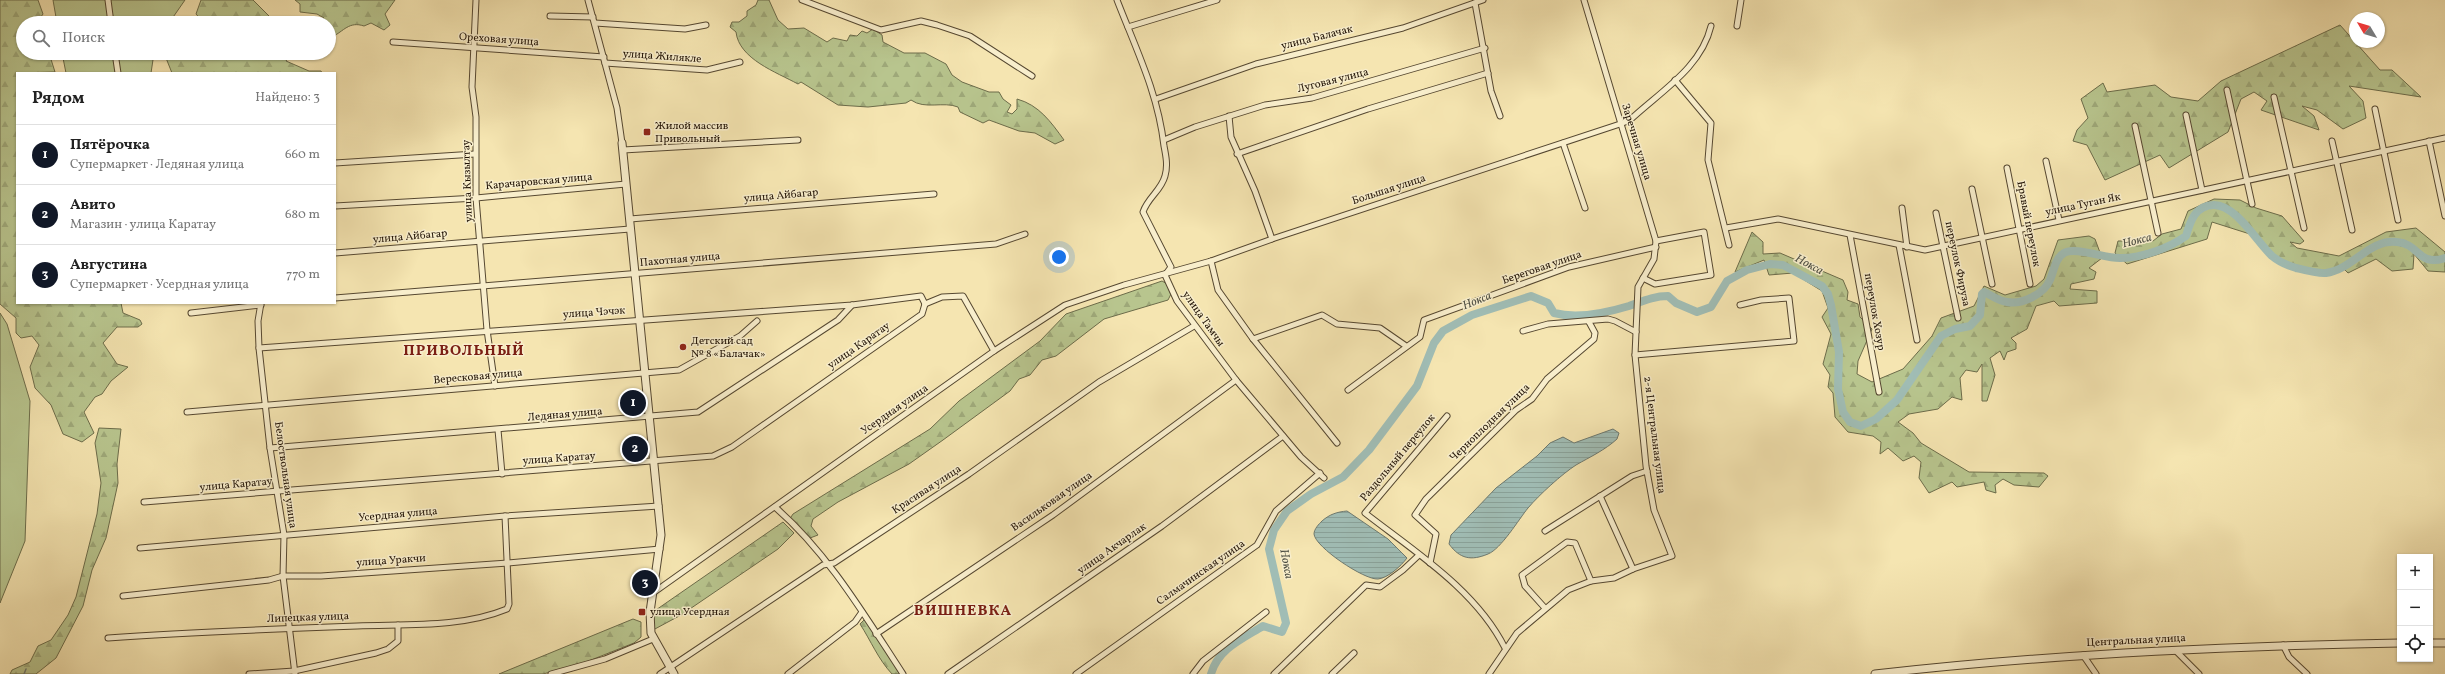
<!DOCTYPE html>
<html lang="ru">
<head>
<meta charset="utf-8">
<style>
	:root { --surface:#fff; --page:#f2f2f2; --text:#222; --muted:#767676; --line:#e0e0e0; --accent:#111827 }
	body { margin:0; font-family:Vollkorn,serif; background:var(--page); color:var(--text) }
	.controls { position:absolute; right:12px; bottom:12px; display:grid; overflow:hidden; border-radius:0px; box-shadow:0 1px 3px #0004 }
	.controls button { width:36px; height:36px; display:grid; place-items:center; padding:0; border:0; border-bottom:1px solid var(--line); background:var(--surface); color:var(--text); font:20px sans-serif }
	.compass { position:absolute; left:2349px; top:12px; width:36px; height:36px; border-radius:50%; background:var(--surface); box-shadow:0 1px 3px #0004; rotate:308deg }
	.you { position:absolute; left:1059px; top:257px; width:14px; height:14px; margin:-10px; border:3px solid #fff; border-radius:50%; background:#1a73e8; box-shadow:0 0 0 6px #1a73e833 }
	.badge { display:grid; place-items:center; width:26px; height:26px; border-radius:50%; background:var(--accent); color:#fff; font-size:13px; font-weight:700 }
	.pin { position:absolute; translate:-50% -50%; border:2px solid #fff; box-shadow:0 1px 4px #0006 }
	.list { margin:0; padding:0; list-style:none }
	h2 { display:flex; justify-content:space-between; align-items:center; height:52px; margin:0; padding:0 16px; font-size:17px }
	h2 small { font-size:13px; font-weight:400; color:var(--muted) }
	.list li { display:grid; grid-template-columns:26px 1fr auto; gap:12px; align-items:center; box-sizing:border-box; height:60px; padding:0 16px; border-top:1px solid var(--line) }
	.list b { display:block; font-size:15px; white-space:nowrap }
	.list p { margin:0; font-size:13px; white-space:nowrap; color:var(--muted) }
	.list em { font-size:13px; font-style:normal; color:var(--muted) }
	.icon { flex:none; width:22px; height:22px; fill:none; stroke:currentColor; stroke-width:2; stroke-linecap:round; stroke-linejoin:round }
	.map { position:relative; flex:none; width:2445px; height:674px; overflow:hidden }
	.search { position:absolute; background:var(--surface); box-shadow:0 1px 3px #0004; left:16px; top:16px; width:320px; height:44px; display:flex; align-items:center; gap:10px; box-sizing:border-box; padding:0 14px; border-radius:22px; color:var(--muted); font-size:15px }
	.panel { position:absolute; background:var(--surface); box-shadow:0 1px 3px #0004; left:16px; top:72px; width:320px; height:232px; border-radius:0px }
	.map>svg:first-child { display:block }
</style>
</head>
<body>
<div class="map">
<svg width="2445" height="674" viewBox="0 0 2445 674">
	<defs>
		<pattern id="forest-firs" width="22" height="20" patternUnits="userSpaceOnUse"><rect width="22" height="20" fill="#b8c58e"/><path d="M5 1l3.5 6h-7zM16 11l3.5 6h-7z" fill="#9ea879"/></pattern>
		<pattern id="water-rules" width="6" height="5" patternUnits="userSpaceOnUse"><rect width="6" height="5" fill="#a0bdb5"/><path d="M0 2.5h6" fill="none" stroke="#8aa29a"/></pattern>
	</defs>
	<rect width="100%" height="100%" fill="#f5e5b1"/>
	<filter id="stains"><feTurbulence type="fractalNoise" baseFrequency=".005" numOctaves="4"/><feColorMatrix values="0 0 0 0 .2 0 0 0 0 .09 0 0 0 0 .02 0 0 0 .5 -.17"/></filter>
	<radialGradient id="worn" r=".72"><stop offset=".6" stop-color="#630" stop-opacity="0"/><stop offset="1" stop-color="#630" stop-opacity=".3"/></radialGradient>
	<g fill="#b8c58e" stroke="#6c6c4a">
		<path d="M53 0H185L169 23H57Z"/>
		<path d="M62 53H154L151 73H66Z"/>
		<path d="M0 313 7 324 30 401 25 541 0 603Z"/>
	</g>
	<g fill="url(#forest-firs)" stroke="#6c6c4a">
		<path d="M0 0H38L43 14 38 21 39 23H23V53H49L55 72 17 73V303H121L123 313 140 320 142 324 138 327H117L103 343 117 364 128 367 111 381 102 394 95 397 84 412 94 433 82 442 63 434 51 405 35 388 30 367 39 345 32 336 21 338 16 333V318L0 304Z"/>
		<path d="M201 0H253L276 23H204L196 14Z"/>
		<path d="M295 0H395L385 14 390 25 384 30 371 23 364 26C349 21 344 31 332 37L329 35V23H313L309 21 324 18 317 14 300 12V4Z"/>
		<path d="M758 0H769L778 20 788 29 804 28 827 42 833 38 847 41 850 35 857 36 862 31 867 33 873 29 882 35 883 42 904 53H925L946 64 952 75 962 82 989 92H999L1003 99 1011 105 1007 112 1012 114 1017 109V99C1039 105 1051 122 1064 140L1055 144 1035 133 1019 131 989 120 983 123 960 112 958 107C943 101 925 110 911 100L906 103 868 107 838 105 801 82 798 84C776 72 739 59 736 32L730 27 732 22H739L747 16V11L756 5Z"/>
		<path d="M2340 25 2380 70H2392L2421 97 2349 86 2363 101 2366 118 2343 129 2317 110 2302 106 2314 116 2319 130 2261 110 2267 101 2254 92 2241 99 2228 132 2169 168 2160 155 2105 180 2087 145 2073 141 2077 130 2088 118 2081 99 2103 83 2107 92 2155 85 2171 97 2198 101 2221 81Z"/>
		<path d="M164 53H291L286 61 309 71H321L322 73H172Z"/>
		<path d="M2214 199 2240 200 2256 208 2282 216 2304 241 2300 244 2290 242 2297 248 2339 256 2386 232 2416 228 2445 252V272L2428 271 2414 254 2413 269 2392 271 2376 259 2348 273 2341 266 2326 273 2297 268 2273 257 2253 235 2212 222 2207 239 2127 264 2115 253 2118 241H2153L2162 234 2181 229 2188 211Z"/>
		<path d="M1752 232 1763 242V254L1780 253 1843 280 1848 292 1847 300 1858 304 1860 317 1872 329 1858 361 1857 374 1872 382 1903 369 1932 336 1941 318 1974 306 1984 286 2005 295 2036 286 2044 279 2058 240 2089 236 2095 239 2102 258 2089 268 2096 272 2094 279 2071 284 2070 289 2097 291V303L2059 306 2054 301 2036 306 2027 329 2011 338 2016 343V349L2007 352 2004 360 2000 351 1990 358 1995 375 1987 401H1982V364L1977 372 1966 370 1960 378 1962 400 1952 397 1938 409 1909 414 1898 422 1913 433 1921 443 1969 472 2044 473 2048 476 2039 487 2014 485 2003 479 1995 485 1996 493 1986 490 1984 482 1957 487 1952 482 1929 493 1919 478 1921 462 1914 456 1903 461 1888 448 1880 454 1881 442 1873 436 1848 432 1835 417 1833 393 1828 387 1830 375 1823 364 1831 334 1822 317 1828 308 1822 291 1793 273 1769 275 1764 260 1735 272Z"/>
		<path d="M1162 281 1169 285 1172 292 1168 300 1104 319 1056 356 1042 360 1030 375 1019 379 1010 391 943 440 909 464 838 502 813 519 811 526 818 535 810 538 789 520 793 514 930 429 959 401 1040 341 1066 314Z"/>
		<path d="M99 428 121 429 117 464 118 483 106 538 92 570 83 606 56 658 36 674H10L12 670 30 662 38 646 51 640 68 615 76 597 97 514 101 483 95 443Z"/>
		<path d="M783 522 794 533 778 549 681 615 653 630V612Z"/>
		<path d="M866 618 903 674H892C878 659 871 641 860 624Z"/>
		<path d="M633 619 641 622V637L634 643 581 664 543 674H499Z"/>
	</g>
	<g fill="url(#water-rules)" stroke="#6d796f">
		<path d="M1613 429 1619 433 1617 439C1605 450 1590 457 1576 465 1562 474 1539 495 1528 508 1519 519 1501 549 1488 554 1471 561 1460 559 1449 544L1451 535 1496 488 1537 456 1550 443 1563 437 1574 443Z"/>
		<path d="M1347 511 1388 539 1407 558C1401 566 1388 578 1378 579 1364 580 1315 547 1314 534 1314 529 1319 524 1322 521 1330 514 1337 512 1347 511Z"/>
	</g>
	<g fill="none" stroke-linecap="round" stroke-linejoin="round">
		<path stroke="#6d796f" stroke-width="1.5" d="M24 674 26 669"/>
		<path stroke="#a0bdb5" stroke-width="8" d="M1211 674C1218 649 1242 639 1263 626L1282 632 1286 623 1269 549 1274 530 1287 511 1311 494 1343 477 1369 450 1417 386 1434 343 1443 331 1472 315 1531 296 1548 303 1554 313C1578 319 1606 313 1629 306 1643 301 1654 296 1668 296L1676 303 1697 312 1711 307 1727 281 1747 270 1770 264 1783 265 1822 286 1828 294 1831 305 1839 352 1838 389 1843 412 1850 422 1861 426 1876 419 1897 400 1941 336 1955 329 1970 326 1980 315 1982 294 1984 292C1991 295 1999 301 2007 302 2022 305 2044 294 2050 280 2054 271 2055 258 2064 253 2075 246 2106 259 2121 258 2142 258 2169 248 2186 236 2190 222 2195 205 2214 205 2236 205 2257 242 2272 256 2278 261 2289 266 2296 268 2304 270 2319 274 2326 273 2352 270 2370 238 2397 242 2420 244 2418 267 2445 258"/>
		<defs>
			<g id="minor">
				<path d="M108 0 111 23"/>
				<path d="M476 0 472 87 476 117V198L487 330 495 386"/>
				<path d="M588 0 617 108 622 143"/>
				<path d="M802 0 881 30 921 21 937 25 970 36 1032 76"/>
				<path d="M1117 0C1136 49 1158 93 1164 146 1166 156 1168 166 1165 176 1161 191 1148 197 1143 212L1171 267 1165 275 1177 301 1236 380 1301 457 1324 478"/>
				<path d="M1475 3 1491 91 1500 116"/>
				<path d="M550 16 593 17"/>
				<path d="M595 23 685 29 706 25"/>
				<path d="M1737 26 1741 0"/>
				<path d="M1128 27 1217 0"/>
				<path d="M393 42 604 57"/>
				<path d="M115 53 118 73"/>
				<path d="M605 63 707 70 740 62"/>
				<path d="M1675 80 1711 123 1708 160 1729 245"/>
				<path d="M2227 90 2252 204"/>
				<path d="M2274 97 2304 228"/>
				<path d="M1156 99 1256 64 1403 28 1483 0"/>
				<path d="M2375 109 2398 220"/>
				<path d="M2186 115 2202 190"/>
				<path d="M1229 116 1231 137 1255 191 1272 239"/>
				<path d="M2135 126 2158 233"/>
				<path d="M1164 140 1195 127 1265 105 1312 98 1485 48"/>
				<path d="M2332 141 2352 230"/>
				<path d="M2429 141 2445 216"/>
				<path d="M1563 143 1585 208"/>
				<path d="M623 150 798 140"/>
				<path d="M1237 154 1368 109 1488 73"/>
				<path d="M2046 161 2059 220"/>
				<path d="M335 163 475 154"/>
				<path d="M2007 168 2030 284"/>
				<path d="M1972 189 1992 284"/>
				<path d="M335 206 476 198 626 184"/>
				<path d="M1902 208 1907 247"/>
				<path d="M1936 213 1958 318"/>
				<path d="M630 219 934 194"/>
				<path d="M1726 228 1778 219 1925 250 2445 138"/>
				<path d="M1850 235 1879 392"/>
				<path d="M1899 245 1917 340"/>
				<path d="M335 253 630 229"/>
				<path d="M1211 261 1218 290 1253 339 1337 443"/>
				<path d="M1643 278 1655 284 1711 275 1704 232 1656 241"/>
				<path d="M335 298 996 244 1025 234"/>
				<path d="M261 303 258 321 259 348 270 448 284 535 283 576 295 674"/>
				<path d="M925 304 942 297 963 296 994 351"/>
				<path d="M191 313 261 305"/>
				<path d="M1523 331 1548 324 1608 319 1615 321 1636 332"/>
				<path d="M1253 339 1322 315 1337 324 1380 328 1406 346"/>
				<path d="M259 348 852 305 921 296 925 304"/>
				<path d="M1635 355 1794 341 1789 298 1761 300 1740 305"/>
				<path d="M1348 390 1420 337 1424 320 1569 267 1656 247"/>
				<path d="M187 412 679 370 740 336 757 321"/>
				<path d="M1447 416 1365 513C1415 552 1476 590 1505 648"/>
				<path d="M498 430 502 474"/>
				<path d="M270 448 698 412 838 320 852 305"/>
				<path d="M1600 496 1633 569"/>
				<path d="M144 502 713 456 732 447 922 314 925 304"/>
				<path d="M775 507C828 553 865 616 903 674"/>
				<path d="M1545 531 1632 476 1647 471"/>
				<path d="M140 548 505 516 659 506"/>
				<path d="M1430 563 1436 534 1415 515 1426 499 1516 410 1532 399 1547 379 1594 339 1595 333 1589 322"/>
				<path d="M653 593 994 351 1065 305 1124 285 1211 261 1272 239 1620 124 1630 120C1661 91 1701 68 1711 26"/>
				<path d="M123 596 269 580 283 576H321L508 563 660 549"/>
				<path d="M1544 607 1525 586 1522 575 1567 542 1575 543 1591 581"/>
				<path d="M876 634 1053 515 1236 380"/>
				<path d="M108 638C191 632 274 629 357 626 406 624 461 628 507 609L509 604 505 516"/>
				<path d="M2283 645 2289 657 2307 674"/>
				<path d="M2175 650 2199 674"/>
				<path d="M2083 655 2096 674"/>
				<path d="M249 674 294 671 376 653 388 649 398 641V625"/>
				<path d="M551 674 605 659 653 639"/>
				<path d="M660 674 823 565 834 563 969 474 1099 382 1194 326"/>
				<path d="M788 674 855 622 862 612"/>
				<path d="M948 674 1162 526 1283 436"/>
				<path d="M1076 674 1257 545 1276 511 1320 473"/>
				<path d="M1193 674 1203 661 1266 612"/>
				<path d="M1274 674 1366 585 1380 587 1403 570 1419 555"/>
				<path d="M1332 674 1354 653"/>
				<path d="M1489 674 1517 633 1568 590 1591 581 1614 578 1633 569 1672 556 1654 510 1646 466 1635 355 1638 287 1654 259 1656 241 1584 0"/>
			</g>
			<g id="tertiary">
				<path d="M622 143 661 535 650 612 651 633 674 674"/>
				<path d="M2430 643H2445"/>
				<path d="M1875 674C2049 654 2224 646 2400 643"/>
			</g>
		</defs>
		<use href="#minor" stroke="#564831" stroke-width="7"/>
		<use href="#tertiary" stroke="#564831" stroke-width="9"/>
		<use href="#minor" stroke="#f8eecc" stroke-width="5"/>
		<use href="#tertiary" stroke="#f8eecc" stroke-width="7"/>
	</g>
	<g fill="#8f2418" stroke="#f8eecc" stroke-width="1.5">
		<rect x="643" y="128" width="8" height="8" rx="2"/>
		<circle cx="683" cy="347" r="4"/>
		<rect x="638" y="608" width="8" height="8" rx="2"/>
	</g>
	<g text-anchor="middle" dominant-baseline="central" stroke-width="3" stroke-linejoin="round" paint-order="stroke">
		<g font-size="11" fill="#211306" stroke="#f8eecc">
			<text transform="translate(1317 38) rotate(-14)">улица Балачак</text>
			<text transform="translate(499 40) rotate(4)">Ореховая улица</text>
			<text transform="translate(662 57) rotate(4)">улица Жилякле</text>
			<text transform="translate(1333 81) rotate(-14)">Луговая улица</text>
			<text transform="translate(1636 142) rotate(73)">Заречная улица</text>
			<text transform="translate(468 181) rotate(-92)">улица Кызылтау</text>
			<text transform="translate(539 182) rotate(-5)">Карачаровская улица</text>
			<text transform="translate(1389 190) rotate(-18)">Большая улица</text>
			<text transform="translate(781 196) rotate(-5)">улица Айбагар</text>
			<text transform="translate(2083 205) rotate(-12)">улица Туган Як</text>
			<text transform="translate(2028 224) rotate(79)">Бравый переулок</text>
			<text transform="translate(410 237) rotate(-5)">улица Айбагар</text>
			<text transform="translate(680 260) rotate(-5)">Пахотная улица</text>
			<text transform="translate(1957 264) rotate(78)">переулок Фируза</text>
			<text transform="translate(1542 268) rotate(-19)">Береговая улица</text>
			<text transform="translate(1874 312) rotate(80)">переулок Хозур</text>
			<text transform="translate(594 313) rotate(-4)">улица Чэчэк</text>
			<text transform="translate(1203 319) rotate(55)">улица Тамчы</text>
			<text transform="translate(859 346) rotate(-35)">улица Каратау</text>
			<text transform="translate(478 377) rotate(-5)">Вересковая улица</text>
			<text transform="translate(895 410) rotate(-35)">Усердная улица</text>
			<text transform="translate(565 415) rotate(-5)">Ледяная улица</text>
			<text transform="translate(1490 423) rotate(-44)">Черноплодная улица</text>
			<text transform="translate(1654 435) rotate(83)">2-я Центральная улица</text>
			<text transform="translate(1398 458) rotate(-50)">Раздольный переулок</text>
			<text transform="translate(559 459) rotate(-4)">улица Каратау</text>
			<text transform="translate(285 475) rotate(82)">Белоствольная улица</text>
			<text transform="translate(236 485) rotate(-5)">улица Каратау</text>
			<text transform="translate(927 490) rotate(-33)">Красивая улица</text>
			<text transform="translate(1052 502) rotate(-35)">Васильковая улица</text>
			<text transform="translate(398 515) rotate(-5)">Усердная улица</text>
			<text transform="translate(1112 549) rotate(-35)">улица Акчарлак</text>
			<text transform="translate(391 561) rotate(-4)">улица Уракчи</text>
			<text transform="translate(1201 573) rotate(-35)">Салмачинская улица</text>
			<text transform="translate(308 618) rotate(-2)">Липецкая улица</text>
			<text transform="translate(2136 641) rotate(-3)">Центральная улица</text>
		</g>
		<g font-size="11" fill="#211306" stroke="#f8eecc" text-anchor="start">
			<text x="655" y="126">Жилой массив<tspan x="655" dy="13">Привольный</tspan></text>
			<text x="691" y="341">Детский сад<tspan x="691" dy="13">№ 8 «Балачак»</tspan></text>
			<text x="650" y="612">улица Усердная</text>
		</g>
		<g font-size="12" font-style="italic" fill="#4d4e43" stroke="#f8eecc">
			<text transform="translate(2137 241) rotate(-14)">Нокса</text>
			<text transform="translate(1809 265) rotate(28)">Нокса</text>
			<text transform="translate(1477 301) rotate(-22)">Нокса</text>
			<text transform="translate(1286 564) rotate(79)">Нокса</text>
		</g>
		<g font-size="15" font-weight="bold" letter-spacing="1" fill="#7a1f14" stroke="#f8eecc">
			<text x="464" y="351">ПРИВОЛЬНЫЙ</text>
			<text x="963" y="611">ВИШНЕВКА</text>
		</g>
	</g>
	<rect width="100%" height="100%" filter="url(#stains)"/>
	<rect width="100%" height="100%" fill="url(#worn)"/>
</svg>
<div class="controls">
<button>+</button>
<button>−</button>
<button><svg class="icon" aria-label="locate" viewBox="0 0 24 24"><circle cx="12" cy="12" r="6"/><path d="M12 2v4M12 18v4M2 12h4M18 12h4"/></svg></button>
</div>
<svg class="compass" viewBox="-18 -18 36 36"><path d="M0-13l5 13h-10z" fill="#e53935"/><path d="M0 13l5-13h-10z" fill="#767676"/></svg>
<div class="you"></div>
<div class="pin badge" style="left:633px;top:403px">1</div>
<div class="pin badge" style="left:635px;top:449px">2</div>
<div class="pin badge" style="left:645px;top:583px">3</div>
<div class="search"><svg class="icon" aria-label="search" viewBox="0 0 24 24"><circle cx="10" cy="10" r="6"/><path d="M15 15l6 6"/></svg>Поиск</div>
<section class="panel">
<h2>Рядом<small>Найдено: 3</small></h2>
<ul class="list">
<li><span class="badge">1</span><div><b>Пятёрочка</b><p>Супермаркет · Ледяная улица</p></div><em>660 m</em></li>
<li><span class="badge">2</span><div><b>Авито</b><p>Магазин · улица Каратау</p></div><em>680 m</em></li>
<li><span class="badge">3</span><div><b>Августина</b><p>Супермаркет · Усердная улица</p></div><em>770 m</em></li>
</ul>
</section>
</div>
</body>
</html>
